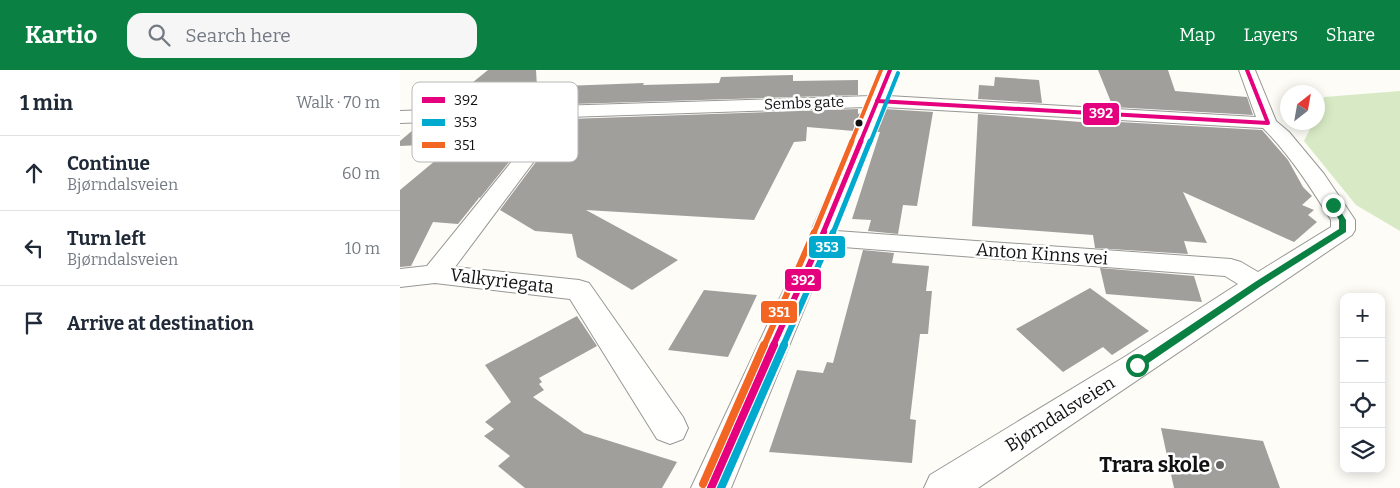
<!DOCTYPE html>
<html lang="en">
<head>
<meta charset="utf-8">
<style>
	:root { --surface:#fff; --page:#f6f6f7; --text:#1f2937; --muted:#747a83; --line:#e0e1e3; --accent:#0b8043 }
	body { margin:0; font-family:Bitter,serif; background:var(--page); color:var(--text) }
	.controls { position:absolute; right:15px; bottom:15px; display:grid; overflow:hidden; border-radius:10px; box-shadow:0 2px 12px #0003 }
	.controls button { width:45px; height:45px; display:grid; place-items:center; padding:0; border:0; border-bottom:1px solid var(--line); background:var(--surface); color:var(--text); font:25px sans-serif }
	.compass { position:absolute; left:880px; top:15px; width:45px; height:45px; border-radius:50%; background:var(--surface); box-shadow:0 2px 12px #0003; rotate:31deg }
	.stop { position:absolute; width:15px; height:15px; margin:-11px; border:4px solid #0b8043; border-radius:50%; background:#fff }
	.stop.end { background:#0b8043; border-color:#fff; box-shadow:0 1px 5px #0008 }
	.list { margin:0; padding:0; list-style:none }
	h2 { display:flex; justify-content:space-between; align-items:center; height:65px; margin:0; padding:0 20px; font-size:21px }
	h2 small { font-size:16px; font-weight:400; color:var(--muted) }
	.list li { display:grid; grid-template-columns:32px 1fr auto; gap:15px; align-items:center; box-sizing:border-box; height:75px; padding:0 20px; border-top:1px solid var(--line) }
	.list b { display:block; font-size:19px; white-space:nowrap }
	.list p { margin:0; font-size:16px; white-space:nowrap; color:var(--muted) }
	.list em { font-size:16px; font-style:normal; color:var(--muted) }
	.icon { flex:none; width:28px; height:28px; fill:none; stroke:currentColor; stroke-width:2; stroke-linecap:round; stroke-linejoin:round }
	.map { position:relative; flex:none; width:1000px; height:418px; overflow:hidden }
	header { display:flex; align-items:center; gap:30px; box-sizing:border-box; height:70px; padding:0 25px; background:var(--accent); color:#fff }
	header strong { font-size:24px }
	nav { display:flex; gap:28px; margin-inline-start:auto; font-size:18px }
	.search { width:350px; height:45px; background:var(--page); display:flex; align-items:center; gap:12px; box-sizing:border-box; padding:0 18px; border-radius:15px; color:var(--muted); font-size:19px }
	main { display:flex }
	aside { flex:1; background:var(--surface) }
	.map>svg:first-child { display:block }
</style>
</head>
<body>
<header>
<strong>Kartio</strong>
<div class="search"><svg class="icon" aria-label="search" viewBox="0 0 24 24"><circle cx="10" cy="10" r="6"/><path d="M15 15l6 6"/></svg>Search here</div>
<nav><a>Map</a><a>Layers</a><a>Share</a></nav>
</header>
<main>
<aside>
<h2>1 min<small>Walk · 70 m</small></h2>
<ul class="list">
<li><svg class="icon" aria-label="ahead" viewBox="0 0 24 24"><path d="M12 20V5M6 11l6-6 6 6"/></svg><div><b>Continue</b><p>Bjørndalsveien</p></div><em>60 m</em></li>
<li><svg class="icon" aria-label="left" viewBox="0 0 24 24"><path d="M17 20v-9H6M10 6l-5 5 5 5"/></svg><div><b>Turn left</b><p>Bjørndalsveien</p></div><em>10 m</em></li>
<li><svg class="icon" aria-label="arrive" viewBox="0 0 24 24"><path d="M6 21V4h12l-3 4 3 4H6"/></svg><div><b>Arrive at destination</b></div></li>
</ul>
</aside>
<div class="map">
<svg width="1000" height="418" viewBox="0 0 1000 418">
	<rect width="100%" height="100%" fill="#fdfcf7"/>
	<path fill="#d8eac5" d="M1000 21V161L956 135 904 71 913 53 918 52V42L924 27Z"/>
	<g fill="#a19f9c">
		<path d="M88 0H136L137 17 244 13 243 15 319 13 321 7 393 5V11L458 10V25L41 38Z"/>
		<path d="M698 0H768L775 21 847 27 853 45 713 37Z"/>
		<path d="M595 7 639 10 642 33 578 29 579 15 594 16Z"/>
		<path d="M458 39V44L461 43 454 61 407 57 406 71 394 72 354 150 186 140 278 190 232 220 177 187 172 164 135 161 100 140 168 49Z"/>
		<path d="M485 39 533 42 517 136 503 135 498 164 468 161 471 150 452 149 480 62H476Z"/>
		<path d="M578 44 720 55 719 52 862 60 888 90 903 117 912 126 902 135 914 140 908 145 917 152 894 172 783 122 807 173 784 171 788 184 695 178 693 165 572 156Z"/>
		<path d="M143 50 80 128 78 127 79 128 58 154 33 152 11 196 0 197V120L42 85 29 86 42 74 0 76V71L20 54Z"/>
		<path d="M463 180 494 183 492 193 529 196 526 221H532L528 264H520L510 349 516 350 512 393 369 382 397 300 423 303 427 292 433 293Z"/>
		<path d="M700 198 794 206 802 232 706 224Z"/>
		<path d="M690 218 749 261 712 285 703 277 663 302 616 259Z"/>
		<path d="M304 220 357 225 328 287 268 280Z"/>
		<path d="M177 246 197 276 139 308 142 312 139 314 144 320 133 327 184 363 277 392 262 418H125L98 396 110 386 84 366 94 359 85 352 111 332 85 295Z"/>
		<path d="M761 358 863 371 880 418H774Z"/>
	</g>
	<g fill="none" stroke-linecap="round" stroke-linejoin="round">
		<defs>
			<path id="minor" d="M482 0H498L488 26 856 47 839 0H855L876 51 889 62 924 104 955 150V160L952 165 578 418H524L530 405 726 286 838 214 825 206 430 176 331 418H291L408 168 466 37 167 47 55 197 179 210 189 213 283 347 288 358 283 369 270 374 257 369 170 229 35 213 0 217V199L27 196 147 48 0 53V41L471 26ZM484 37 863 58C890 85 911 118 931 150V157L858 202 841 192 831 189 436 161Z"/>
		</defs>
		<use href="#minor" stroke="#979795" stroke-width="2"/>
		<use href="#minor" fill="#fffffe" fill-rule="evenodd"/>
		<defs>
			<g id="bus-1-far3">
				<path d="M477 31 868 53 847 0"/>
				<path d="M460 73 490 0"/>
			</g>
			<path id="bus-1-far2" d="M423 163 461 71"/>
			<path id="bus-1-far1" d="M373 276 424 162"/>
			<path id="bus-1" d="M311 418 374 275"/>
			<path id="bus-2-far3" d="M470 73 498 3"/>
			<path id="bus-2-far2" d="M433 163 470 71"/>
			<path id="bus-2-far1" d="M383 276 433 162"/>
			<path id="bus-2" d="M321 418 384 275"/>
			<path id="bus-3-far3" d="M451 73 481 0"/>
			<path id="bus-3-far2" d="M414 163 452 71"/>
			<path id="bus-3-far1" d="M364 276 414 162"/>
			<path id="bus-3" d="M303 414 364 275"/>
		</defs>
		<use href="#bus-1-far3" stroke="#fff" stroke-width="6"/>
		<use href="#bus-1-far2" stroke="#fff" stroke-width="8"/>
		<use href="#bus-1-far1" stroke="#fff" stroke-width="10"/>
		<use href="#bus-1" stroke="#fff" stroke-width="12"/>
		<use href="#bus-2-far3" stroke="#fff" stroke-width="6"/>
		<use href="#bus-2-far2" stroke="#fff" stroke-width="8"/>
		<use href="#bus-2-far1" stroke="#fff" stroke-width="10"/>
		<use href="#bus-2" stroke="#fff" stroke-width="12"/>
		<use href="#bus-3-far3" stroke="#fff" stroke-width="6"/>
		<use href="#bus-3-far2" stroke="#fff" stroke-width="8"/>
		<use href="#bus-3-far1" stroke="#fff" stroke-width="10"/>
		<use href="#bus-3" stroke="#fff" stroke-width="12"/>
		<use href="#bus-1-far3" stroke="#e5007d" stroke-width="4"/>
		<use href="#bus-1-far2" stroke="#e5007d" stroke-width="5"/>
		<use href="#bus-1-far1" stroke="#e5007d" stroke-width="6"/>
		<use href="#bus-1" stroke="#e5007d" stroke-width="8"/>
		<use href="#bus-2-far3" stroke="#00a9ce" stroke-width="4"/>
		<use href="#bus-2-far2" stroke="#00a9ce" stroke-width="5"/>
		<use href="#bus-2-far1" stroke="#00a9ce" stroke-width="6"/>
		<use href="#bus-2" stroke="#00a9ce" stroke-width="8"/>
		<use href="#bus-3-far3" stroke="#f26522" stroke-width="4"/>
		<use href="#bus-3-far2" stroke="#f26522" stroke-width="5"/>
		<use href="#bus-3-far1" stroke="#f26522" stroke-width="6"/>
		<use href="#bus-3" stroke="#f26522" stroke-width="8"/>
	</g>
	<path fill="#0b8043" d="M933 133 936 134 946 150V162L861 216 741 298H734V293L855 212 939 159V150L930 135Z"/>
	<circle fill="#111" stroke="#fff" stroke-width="2" cx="459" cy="53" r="4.5"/>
	<circle fill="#646362" stroke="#fff" stroke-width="2" cx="820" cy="395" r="5"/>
	<g text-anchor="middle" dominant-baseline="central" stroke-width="5" stroke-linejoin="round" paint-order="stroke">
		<g font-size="15" fill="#111" stroke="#fff">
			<text transform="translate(404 33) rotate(-2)">Sembs gate</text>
		</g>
		<g font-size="18" fill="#111" stroke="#fff">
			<text transform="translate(642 184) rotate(4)">Anton Kinns vei</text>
			<text transform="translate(102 211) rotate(7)">Valkyriegata</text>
			<text transform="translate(660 344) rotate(-32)">Bjørndalsveien</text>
		</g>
		<g font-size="21" font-weight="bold" fill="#111" stroke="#fff" text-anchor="end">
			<text x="810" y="395">Trara skole</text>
		</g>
	</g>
	<rect x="12" y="12" width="166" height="80" rx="8" fill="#fff" stroke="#b8b8b8" stroke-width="1"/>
	<rect x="22" y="27" width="23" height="6" fill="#e5007d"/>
	<rect x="22" y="49" width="23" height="7" fill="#00a9ce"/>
	<rect x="22" y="72" width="23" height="6" fill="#f26522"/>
	<g font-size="14" fill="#111">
		<text x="54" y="35">392</text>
		<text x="54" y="57">353</text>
		<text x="54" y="80">351</text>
	</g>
	<g stroke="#fff" stroke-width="2">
		<rect x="682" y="32" width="38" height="24" rx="5" fill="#e5007d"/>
		<rect x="408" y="165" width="38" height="24" rx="5" fill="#00a9ce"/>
		<rect x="384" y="198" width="38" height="24" rx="5" fill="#e5007d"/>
		<rect x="360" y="230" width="38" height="24" rx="5" fill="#f26522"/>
	</g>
	<g font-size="14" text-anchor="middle" font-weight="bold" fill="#fff">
		<text x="701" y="48">392</text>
		<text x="427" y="182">353</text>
		<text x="403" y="215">392</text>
		<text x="379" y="247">351</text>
	</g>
</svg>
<div class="controls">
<button>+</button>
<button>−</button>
<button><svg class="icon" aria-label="locate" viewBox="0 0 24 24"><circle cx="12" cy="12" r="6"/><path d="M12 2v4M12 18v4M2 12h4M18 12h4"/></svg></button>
<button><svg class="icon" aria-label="layers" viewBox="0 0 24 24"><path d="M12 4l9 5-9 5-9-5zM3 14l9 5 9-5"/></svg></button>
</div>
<svg class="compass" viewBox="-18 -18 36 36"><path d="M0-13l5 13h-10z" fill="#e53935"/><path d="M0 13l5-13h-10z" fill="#747a83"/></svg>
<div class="stop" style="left:737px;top:295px"></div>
<div class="stop end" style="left:933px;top:135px"></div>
</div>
</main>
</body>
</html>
